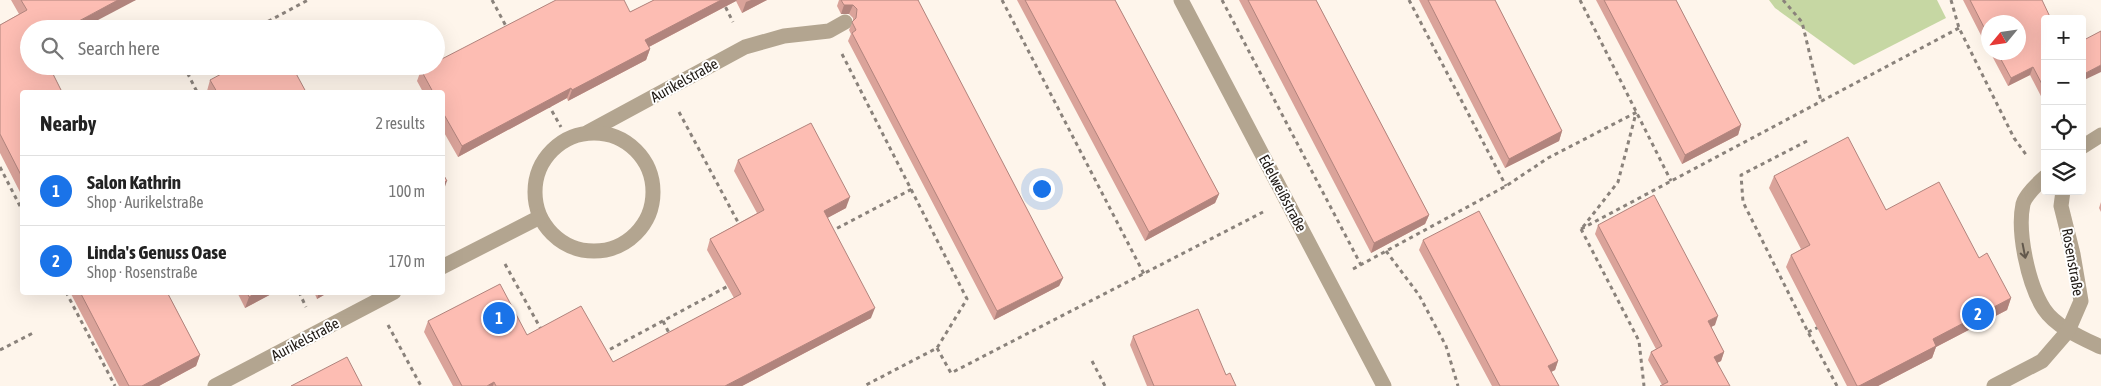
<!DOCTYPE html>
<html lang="en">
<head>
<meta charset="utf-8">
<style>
	:root { --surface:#fff; --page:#f6f6f6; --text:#222; --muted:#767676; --line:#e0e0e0; --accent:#1a73e8 }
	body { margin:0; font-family:"Asap Condensed",sans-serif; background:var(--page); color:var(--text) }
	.controls { position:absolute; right:15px; top:15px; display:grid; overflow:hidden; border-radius:5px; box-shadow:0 5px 20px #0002 }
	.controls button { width:45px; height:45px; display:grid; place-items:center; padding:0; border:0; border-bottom:1px solid var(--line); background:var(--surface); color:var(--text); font:25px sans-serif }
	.compass { position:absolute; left:1981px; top:15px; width:45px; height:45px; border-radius:50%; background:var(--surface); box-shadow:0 5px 20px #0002; rotate:241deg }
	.you { position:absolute; left:1041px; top:188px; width:18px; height:18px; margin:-12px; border:4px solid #fff; border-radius:50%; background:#1a73e8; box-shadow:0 0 0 8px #1a73e833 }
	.badge { display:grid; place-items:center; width:32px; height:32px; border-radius:50%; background:var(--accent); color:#fff; font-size:16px; font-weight:700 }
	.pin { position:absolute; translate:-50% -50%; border:2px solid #fff; box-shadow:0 1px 5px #0006 }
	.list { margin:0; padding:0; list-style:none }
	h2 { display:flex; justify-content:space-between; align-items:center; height:65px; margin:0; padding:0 20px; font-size:21px }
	h2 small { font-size:16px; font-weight:400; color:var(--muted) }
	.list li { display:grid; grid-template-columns:32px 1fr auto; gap:15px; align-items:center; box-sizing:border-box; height:70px; padding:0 20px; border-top:1px solid var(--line) }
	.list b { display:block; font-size:19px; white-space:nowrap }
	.list p { margin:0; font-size:16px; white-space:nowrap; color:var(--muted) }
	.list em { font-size:16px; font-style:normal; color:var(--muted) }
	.icon { flex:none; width:28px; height:28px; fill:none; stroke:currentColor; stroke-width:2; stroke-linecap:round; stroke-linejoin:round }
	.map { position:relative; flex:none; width:2101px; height:386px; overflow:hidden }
	.search { position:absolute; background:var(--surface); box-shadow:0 5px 20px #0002; left:20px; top:20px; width:425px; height:55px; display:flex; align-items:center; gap:12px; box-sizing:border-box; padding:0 18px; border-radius:28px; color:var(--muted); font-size:19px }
	.panel { position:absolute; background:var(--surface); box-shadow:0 5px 20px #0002; left:20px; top:90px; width:425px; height:205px; border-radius:5px }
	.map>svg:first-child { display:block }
</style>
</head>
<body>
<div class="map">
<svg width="2101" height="386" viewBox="0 0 2101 386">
	<rect width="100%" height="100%" fill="#fef5eb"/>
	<path fill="#c6d7a3" d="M1769 0H1937L1946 18 1854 65 1775 8Z"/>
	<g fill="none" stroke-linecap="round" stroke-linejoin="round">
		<g stroke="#8a827b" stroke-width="3" stroke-dasharray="4 4" stroke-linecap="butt">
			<path d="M492 0 507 28"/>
			<path d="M722 0 733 22"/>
			<path d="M1002 0 1144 274"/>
			<path d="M1222 0 1361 265"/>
			<path d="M1409 0 1506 186"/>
			<path d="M1580 0 1671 181"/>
			<path d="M1783 0 1802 22 1821 101"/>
			<path d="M1951 0 1959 28 2014 138 2027 156"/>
			<path d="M254 29 308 0"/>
			<path d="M842 54 967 299 937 348 864 386"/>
			<path d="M184 66 197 92"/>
			<path d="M548 104 561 127"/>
			<path d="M679 112 740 226"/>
			<path d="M1807 141 1741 175 1743 202 1808 332 1837 386"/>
			<path d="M0 167 22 210"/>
			<path d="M1583 227 1618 182 1636 113"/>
			<path d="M1581 229 1959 28"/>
			<path d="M1581 229 1639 341 1644 386"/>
			<path d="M830 232 912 189"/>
			<path d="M1386 251 1419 295 1446 346 1458 386"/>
			<path d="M505 264 542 331"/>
			<path d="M1353 269 1506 186 1548 158 1637 112"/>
			<path d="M66 292 115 386"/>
			<path d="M299 292 306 307"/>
			<path d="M663 321 671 337"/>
			<path d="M388 325 421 386"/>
			<path d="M1808 332 1819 327"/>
			<path d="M937 348 951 373 1263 212"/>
			<path d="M0 350 33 333"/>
			<path d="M603 353 730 285"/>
			<path d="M1092 361 1105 386"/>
		</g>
		<g stroke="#b3a590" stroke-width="15">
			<path d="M1181 0 1384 386"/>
			<path d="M588 132 745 47 784 36 829 31 845 22"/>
			<circle cx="594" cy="192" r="59"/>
			<path d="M2082 147 2101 135"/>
			<path d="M2045 177C2038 183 2025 196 2023 204 2017 232 2028 284 2044 309 2056 327 2082 338 2101 347"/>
			<path d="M442 267 540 217"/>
			<path d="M215 386 394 292"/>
			<path d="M1994 386 2042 361 2068 331 2081 301 2073 254 2061 206 2063 191"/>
		</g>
	</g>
	<g fill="#daa39a">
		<path d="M11 0H136L29 29 22 92V196L0 153V25L19 14Z"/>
		<path d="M654 0H767L742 13 736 1 649 47 650 49 646 60 568 101 567 98 458 157 442 129V92H423L417 81 421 70 630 12Z"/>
		<path d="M839 0H919L918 1 1063 278 1059 286 994 320 848 41 851 34 849 30 853 21V18L849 14H841L837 6Z"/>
		<path d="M1017 0H1115L1219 194 1215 203 1145 241Z"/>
		<path d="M1239 0H1316L1429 215 1425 224 1371 253Z"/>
		<path d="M1419 0H1495L1562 131 1559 141 1505 168Z"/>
		<path d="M1596 0H1676L1741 125 1738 135 1682 164Z"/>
		<path d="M1963 0H2042L2045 19V101L2044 102 2030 75 2008 86 1990 52H2018L1988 22V49Z"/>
		<path d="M210 80 306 92H208L207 91Z"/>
		<path d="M738 160 846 208 827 218 871 318 742 386H453L424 332 428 321 527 335 613 362 734 298 707 250 710 239 757 213 734 171Z"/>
		<path d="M1774 176 1886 210 1979 258 2011 298 2007 310 1936 347 1932 358 1878 386H1847L1786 267 1791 255 1801 249 1769 188Z"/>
		<path d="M2101 202V212L2099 208Z"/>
		<path d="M1598 225 1715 325 1711 327 1724 352 1721 361 1662 385 1648 360 1651 352 1656 349 1595 234Z"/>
		<path d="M1423 240 1558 361 1555 370 1551 372 1559 386H1492L1419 250Z"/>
		<path d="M70 292H167L200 355 196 366 159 386H119Z"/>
		<path d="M237 292H275L245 308Z"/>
		<path d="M314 292H329L317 299Z"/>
		<path d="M1133 336 1226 375 1236 386H1147L1130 345Z"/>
	</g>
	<g fill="#b1847d">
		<path d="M118 0H136L81 29H64Z"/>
		<path d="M721 0H737L736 1 641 51 645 40Z"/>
		<path d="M751 0H767L742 13 746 2Z"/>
		<path d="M844 5H853L849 14H841Z"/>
		<path d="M650 49 646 60 568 101 572 90Z"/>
		<path d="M2101 65V72L2082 81V75Z"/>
		<path d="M2033 67 2030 75 2008 86 2011 78Z"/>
		<path d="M571 88 567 98 458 157 462 146Z"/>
		<path d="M1741 125 1738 135 1682 164 1685 155Z"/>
		<path d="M1562 131 1559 141 1505 168 1509 159Z"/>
		<path d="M447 181 443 192H442V183Z"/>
		<path d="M1219 194 1215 203 1145 241 1149 232Z"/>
		<path d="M850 197 846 208 820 222 824 211Z"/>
		<path d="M1429 215 1425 224 1371 253 1374 243Z"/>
		<path d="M1063 278 1059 286 994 320 997 311Z"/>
		<path d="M258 292H275L245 308 249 297Z"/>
		<path d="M319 292H329L317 299Z"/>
		<path d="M2011 298 2007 310 1936 347 1932 358 1878 386H1859L1933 339Z"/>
		<path d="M875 308 871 318 742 386H725Z"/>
		<path d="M1718 316 1715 325 1705 330 1708 321Z"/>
		<path d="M1724 352 1721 361 1711 366 1714 357Z"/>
		<path d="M200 355 196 366 159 386H142Z"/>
		<path d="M1558 361 1555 370 1545 375 1548 366Z"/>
		<path d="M494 382 493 386H487Z"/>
	</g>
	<g fill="#fdbdb3" stroke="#b1847d">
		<path d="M21 0H118L64 29H29V66H49L62 92H22V177L0 134V25L27 10Z"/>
		<path d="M556 0H624L630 12 654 0H721L645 40 650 49 572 90 571 88 462 146 442 111V92H433L421 70 429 66H436V62Z"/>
		<path d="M841 0H918L1063 278 997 311 852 33 856 30 852 22 856 18 857 9 853 5H844Z"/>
		<path d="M1025 0H1115L1219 194 1149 232Z"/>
		<path d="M1248 0H1316L1429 215 1374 243Z"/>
		<path d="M1428 0H1495L1562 131 1509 159Z"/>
		<path d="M1604 0H1676L1741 125 1685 155Z"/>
		<path d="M1970 0H2042L2051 19H2045V90L2033 67 2011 78 1997 52H2018V22H1988V35Z"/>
		<path d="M2101 31V65L2082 75V41Z"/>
		<path d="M236 66H292L306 92H217L210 80Z"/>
		<path d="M811 123 850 197 824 211 875 308 725 386H496L494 382 487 386H462L428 321 500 284 527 335 581 306 613 362 741 294 710 239 764 210 738 160Z"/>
		<path d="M1848 137 1886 210 1939 182 1979 258 1987 253 2011 298 1933 339 1936 346 1859 386H1857L1791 255 1810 245 1774 176Z"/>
		<path d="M442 172 447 181 442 183Z"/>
		<path d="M1654 195 1718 316 1708 321 1724 352 1714 357 1730 386H1660L1668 382 1651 352 1662 346 1598 225Z"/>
		<path d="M1479 211 1558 361 1548 366 1559 386H1500L1423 240Z"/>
		<path d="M80 292H167L200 355 142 386H129Z"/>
		<path d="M247 292H258L249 297Z"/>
		<path d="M1198 309 1226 375 1230 373 1236 386H1154L1133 336Z"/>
		<path d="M347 357 362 386H291Z"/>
	</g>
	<defs><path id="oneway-shaft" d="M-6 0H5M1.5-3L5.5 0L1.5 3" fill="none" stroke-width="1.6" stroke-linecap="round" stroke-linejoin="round" transform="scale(1.25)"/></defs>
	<use stroke="#62584c" href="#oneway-shaft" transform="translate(2024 251) rotate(79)"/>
	<g text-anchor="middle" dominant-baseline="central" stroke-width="4" stroke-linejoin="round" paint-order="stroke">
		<g font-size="15" fill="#1f1914" stroke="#fff">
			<text transform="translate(684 80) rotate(-29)">Aurikelstraße</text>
			<text transform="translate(1283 193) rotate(62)">Edelweißstraße</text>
			<text transform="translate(2073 262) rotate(80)">Rosenstraße</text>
			<text transform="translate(305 339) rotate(-28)">Aurikelstraße</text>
		</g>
	</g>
</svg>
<div class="controls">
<button>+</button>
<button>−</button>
<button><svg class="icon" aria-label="locate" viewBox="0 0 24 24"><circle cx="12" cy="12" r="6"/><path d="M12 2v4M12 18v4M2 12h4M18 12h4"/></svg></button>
<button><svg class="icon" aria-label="layers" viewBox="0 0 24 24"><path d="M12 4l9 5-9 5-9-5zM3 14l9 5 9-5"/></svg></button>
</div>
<svg class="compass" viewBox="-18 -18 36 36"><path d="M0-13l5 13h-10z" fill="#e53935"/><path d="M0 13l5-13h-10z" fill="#767676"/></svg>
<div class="you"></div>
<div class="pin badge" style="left:499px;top:318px">1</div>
<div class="pin badge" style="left:1978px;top:314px">2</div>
<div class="search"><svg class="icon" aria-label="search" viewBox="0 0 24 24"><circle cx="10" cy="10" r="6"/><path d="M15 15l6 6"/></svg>Search here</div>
<section class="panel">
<h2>Nearby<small>2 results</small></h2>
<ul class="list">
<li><span class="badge">1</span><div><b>Salon Kathrin</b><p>Shop · Aurikelstraße</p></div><em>100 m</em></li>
<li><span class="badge">2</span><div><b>Linda's Genuss Oase</b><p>Shop · Rosenstraße</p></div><em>170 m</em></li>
</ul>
</section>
</div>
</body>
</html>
